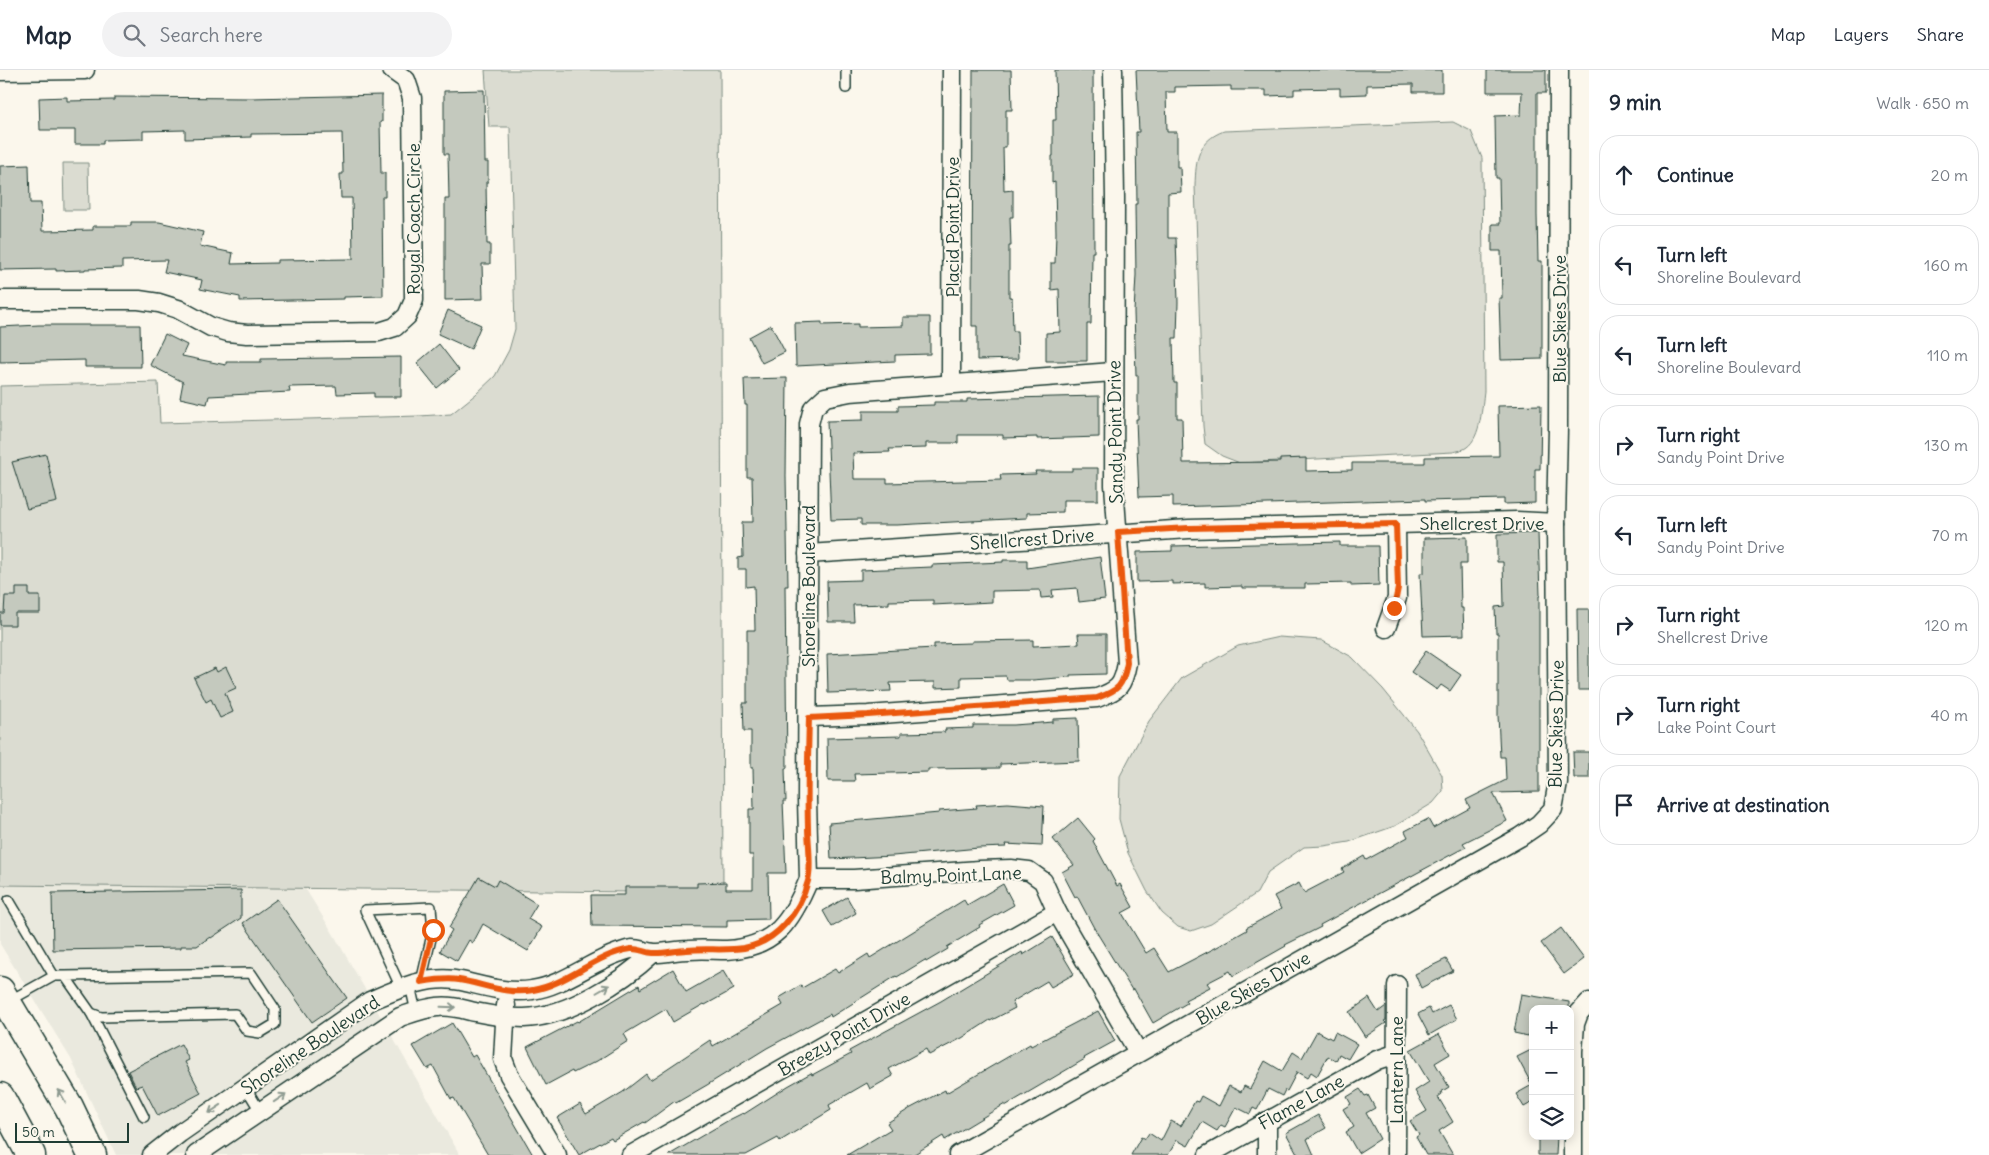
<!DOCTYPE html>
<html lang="en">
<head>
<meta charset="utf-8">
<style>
	:root { --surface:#fff; --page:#f2f2f3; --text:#1f2937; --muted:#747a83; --line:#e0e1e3 }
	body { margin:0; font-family:Delius,sans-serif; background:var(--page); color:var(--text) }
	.controls { position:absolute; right:15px; bottom:15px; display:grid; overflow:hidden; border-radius:10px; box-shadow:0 2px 12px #0003 }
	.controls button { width:45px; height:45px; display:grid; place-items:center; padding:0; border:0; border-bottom:1px solid var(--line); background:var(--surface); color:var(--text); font:25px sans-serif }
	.scale { position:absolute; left:15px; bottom:12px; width:114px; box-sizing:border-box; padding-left:5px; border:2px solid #1f3d34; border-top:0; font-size:14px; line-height:18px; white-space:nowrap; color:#1f3d34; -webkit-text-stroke:4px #fbf7ec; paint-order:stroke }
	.stop { position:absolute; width:15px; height:15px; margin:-11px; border:4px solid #ea580c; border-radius:50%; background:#fff }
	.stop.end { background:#ea580c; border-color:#fff; box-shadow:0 1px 5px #0008 }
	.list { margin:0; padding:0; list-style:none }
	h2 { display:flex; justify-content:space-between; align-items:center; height:65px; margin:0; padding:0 20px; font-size:21px }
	h2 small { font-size:16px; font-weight:400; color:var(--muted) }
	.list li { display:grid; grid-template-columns:32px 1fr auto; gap:15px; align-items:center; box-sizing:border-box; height:80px; margin:0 10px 10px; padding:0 10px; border:1px solid var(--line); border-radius:20px }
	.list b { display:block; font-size:19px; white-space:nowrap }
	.list p { margin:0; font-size:16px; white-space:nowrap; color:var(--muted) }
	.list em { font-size:16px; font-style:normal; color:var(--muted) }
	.icon { flex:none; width:28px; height:28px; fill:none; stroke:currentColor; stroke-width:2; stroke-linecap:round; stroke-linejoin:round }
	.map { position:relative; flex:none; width:1589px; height:1085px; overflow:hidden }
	header { display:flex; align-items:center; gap:30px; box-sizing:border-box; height:70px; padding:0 25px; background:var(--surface); border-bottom:1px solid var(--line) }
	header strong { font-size:24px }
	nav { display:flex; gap:28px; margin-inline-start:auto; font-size:18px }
	.search { width:350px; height:45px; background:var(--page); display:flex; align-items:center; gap:12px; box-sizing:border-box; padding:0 18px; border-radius:28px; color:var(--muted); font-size:19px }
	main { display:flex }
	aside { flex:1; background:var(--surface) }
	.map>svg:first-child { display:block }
</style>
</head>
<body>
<header>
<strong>Map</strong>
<div class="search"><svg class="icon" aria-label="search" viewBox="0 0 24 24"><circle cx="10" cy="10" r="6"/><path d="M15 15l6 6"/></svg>Search here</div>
<nav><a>Map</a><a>Layers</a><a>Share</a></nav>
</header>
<main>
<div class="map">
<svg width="1589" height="1085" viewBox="0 0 1589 1085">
	<rect width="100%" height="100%" fill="#fbf7ec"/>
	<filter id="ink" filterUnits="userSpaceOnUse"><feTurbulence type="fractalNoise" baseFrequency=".02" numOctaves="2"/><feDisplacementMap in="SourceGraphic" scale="10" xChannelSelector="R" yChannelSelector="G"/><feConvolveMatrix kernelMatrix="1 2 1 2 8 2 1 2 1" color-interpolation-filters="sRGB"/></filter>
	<g filter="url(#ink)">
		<path fill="#eae9de" d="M0 815 305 818 334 865 460 1085H116L71 989 0 874Z"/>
		<g fill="#dbdcd1" stroke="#7d8c82">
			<path d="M485 0H720L723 823 0 815V316L158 312 160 353 419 346 451 344 476 324 495 306 509 280 515 259 510 57H489Z"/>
			<path d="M1453 52 1471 61 1482 88 1484 321C1482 336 1481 367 1467 377 1464 380 1457 381 1453 382L1240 393 1222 386 1205 374 1203 356 1195 115C1196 90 1197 71 1224 61Z"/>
			<path d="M63 93H88L89 140H64Z"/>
			<path d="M1279 567 1321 570 1352 587 1383 619 1417 661 1442 705 1443 721 1433 733 1395 756 1349 772 1324 776 1304 777 1268 802 1257 823 1211 854 1191 861 1178 857 1162 843 1147 821 1128 783 1119 749 1120 706 1149 651 1182 608 1238 576Z"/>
		</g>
		<g fill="#c4c9be" stroke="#1f3d34">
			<path d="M973 0H1011L1012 40H1006V77H1003L1004 121 1013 120V147H1010L1011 176H1009V227H1012L1013 261H1017L1018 289 977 290V256H972Z"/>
			<path d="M1055 0H1093L1094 182H1092L1091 254H1087V291H1046V263L1060 262 1059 219 1051 220V193H1055L1056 163 1055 112 1052 113V86H1053V50H1056Z"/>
			<path d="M1136 0H1442V22H1413V14L1367 15V24L1340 25V18L1294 19V25L1266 26V20H1231V16L1175 17V22H1166L1167 62H1177V97H1180L1181 122 1168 123V168H1176L1178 232 1177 268H1173L1174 313H1177V348H1182L1183 393 1280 392V389L1306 388V401L1352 400V393H1425V387L1499 386 1498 336 1541 335 1540 399H1535V433L1504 434V429L1425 431V429L1173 437V426L1139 427 1136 349H1138V305H1136L1134 242 1136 205 1135 134H1137L1136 62H1139Z"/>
			<path d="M1487 0H1546V23H1537V145L1538 191H1542V289L1501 290 1499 228H1502L1501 181H1492V154H1500L1499 108H1496L1495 46 1521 45 1522 22H1487Z"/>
			<path d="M484 20 485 92H488V112H486L487 174H490V194H482L483 229 445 230V129H449L448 84H444V21Z"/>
			<path d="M382 25V52H380L381 103H385V127H382L383 226 344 227V229L240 231V227L200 219 202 210 164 202 167 190 122 191V198L85 199V200L56 201V199L0 200V96L29 95 30 133H41L42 161 93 160V156H131V152H159L203 162 200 176 233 183 231 194 277 193V190L353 189 352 128H341L340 104H343L342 63 251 64V67L185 69V60L143 61V69L103 70V74H75V60H40L39 28 67 27V31L114 30V27L251 28Z"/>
			<path d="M448 240 481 255 471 279 438 264Z"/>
			<path d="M903 247H930V284L895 285V291L796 296 795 253 822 252V255L858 254V257L903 256Z"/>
			<path d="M39 255H140L141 297H85V290L0 292V257Z"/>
			<path d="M771 255 785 282 762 293 749 267Z"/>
			<path d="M165 264 187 275 182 286 226 295V292H261V289L401 287V327H374V323L337 324 336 316 289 317 290 322 209 326 207 334 180 328 183 312 150 295Z"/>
			<path d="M439 274 459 300 437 318 417 293Z"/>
			<path d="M787 308 786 406 788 516H785L787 698H785L786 731H783L786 803H768L769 849 727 850V857L592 856 591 825H625V817H697V813L726 812V819H753V785H749V739H754L753 698H751V661H744L743 633H747V560H755L754 516 746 517V499H738V488L743 487 742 452H753L752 407H747V335H745L744 309Z"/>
			<path d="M1099 326V367L1037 369V367L1003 368V365H958V373H926V378L889 379 890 382 853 383 854 409H887V413L1001 410 1000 405 1036 404 1035 401H1072V398H1098V430H1063V442L1027 443V448L897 455H861V449L831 450 827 351 863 350V341H898V336L934 335V332H967V329Z"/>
			<path d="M46 384 57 432 27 439 12 392Z"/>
			<path d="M1538 463 1540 526H1539V722L1493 723 1507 751 1463 773 1466 777 1458 781 1320 855 1321 857 1285 875 1286 876 1233 906 1230 901 1207 913 1210 917 1185 930 1187 933 1153 953 1134 919 1132 920 1094 858 1077 826 1075 827 1062 802 1074 795 1053 769 1078 748 1095 769 1093 771 1117 816 1120 814 1133 837 1122 843 1146 883 1154 878 1169 902 1217 877 1247 860 1246 858 1281 839 1274 826 1299 813 1304 823 1344 802 1342 799 1364 786 1366 790 1408 767 1405 761 1428 749 1433 758 1470 738 1466 730 1506 710 1505 687H1500L1498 645V563H1496L1495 537 1504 536 1503 492H1497V464Z"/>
			<path d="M1467 467V494H1460L1461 538H1463L1464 565 1423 566 1420 503H1424V468Z"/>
			<path d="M1340 472V476H1378L1379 515 1351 516V513L1305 514V518H1242V516L1205 517V513L1172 514V511L1137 512V482L1172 481V476Z"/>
			<path d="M1100 487 1105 529 1079 532 1077 518 1052 520 1053 527 1041 528 1040 520 992 521V532L933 535V530L889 531V534L853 535 854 552H828L827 511 861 510V500L932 497V495L1003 492V490H1027V498Z"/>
			<path d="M16 518H29V526H40V543H15V555H0V543H4L5 526H16Z"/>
			<path d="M1577 539H1589V620H1578Z"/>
			<path d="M1078 564H1106V604L1070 605V607L1033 610H1007L1006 606 961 607V617L935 618V612L890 613 891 621 828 623 827 584 934 578V574L972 573V571L1033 570V576L1079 574Z"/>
			<path d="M1426 581 1461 605 1450 621 1441 615 1437 620 1411 602Z"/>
			<path d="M226 597 236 618 225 623 233 642 220 648 211 629 206 632 194 608 215 598 217 602Z"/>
			<path d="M1078 648 1079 691 1000 694V698L928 699V702L854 704 855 711H828L827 668 901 666V663L945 662V659L973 658V655H1014L1053 652V649Z"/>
			<path d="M1573 682H1589V708H1574Z"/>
			<path d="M1008 733 1044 736 1042 776 1005 774 1006 777 979 778 893 786 831 789 829 753 939 743V741L977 738 976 735Z"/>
			<path d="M479 807 495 816 498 810 537 834 528 849 542 857 528 881 483 854 473 873 469 870 457 891 440 881 452 860 449 858Z"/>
			<path d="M1003 814 1014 835 979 855 980 857 947 877 948 879 926 892 925 890 897 907 896 906 831 947 830 944 767 978 707 1015 676 1033 675 1031 645 1053 644 1052 613 1070 611 1067 579 1085 557 1048 580 1034 586 1044 623 1022 646 1004 650 1010 710 970 713 976 783 935 779 928 801 915 802 918 835 899 838 903 868 884 870 888 964 830 967 835Z"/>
			<path d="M241 820V848L211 868 210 867 197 876H181V878L53 880 52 823Z"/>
			<path d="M847 827 856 843 832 857 823 841Z"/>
			<path d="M277 829 347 928 312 952 243 853Z"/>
			<path d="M1561 858 1584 889 1564 904 1541 873Z"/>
			<path d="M1052 867 1074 904 1051 917 1047 911 1012 932 1015 938 990 951V950L962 968 929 985 926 979 889 999 893 1006 870 1019 867 1013 829 1035 831 1040 780 1071 778 1068 746 1085H669L729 1050 743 1043 744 1044 788 1016 811 1003 812 1005 851 984 849 981 941 931 1022 882 1023 885Z"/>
			<path d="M1446 889 1453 901 1421 918 1415 904Z"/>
			<path d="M673 899 686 922 723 901 734 919 705 935 704 934 673 952 666 939 624 964 628 971 597 991 573 1003 572 1001 546 1015 527 977 577 951 578 952 639 915 640 919Z"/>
			<path d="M1521 924 1569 932V939H1533V949H1531L1528 966 1514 963Z"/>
			<path d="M1369 928 1378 942 1386 936V950L1384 951 1386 953 1365 967 1349 942Z"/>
			<path d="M1449 935 1457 949 1429 965 1418 944 1429 938 1432 944Z"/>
			<path d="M1098 941 1115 971 1084 988 1085 989 1034 1019 1005 1036V1034L945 1070 943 1066 913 1085H847L891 1059 887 1053 909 1039 945 1020 946 1023 1030 974 1031 976Z"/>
			<path d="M452 953 472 987 475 985 533 1085H488L454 1028 451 1029 433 996 427 999 413 976Z"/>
			<path d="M1317 961 1332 969 1335 962 1357 974 1348 989 1339 984 1336 991 1328 986 1317 1006 1311 1002 1307 1008 1297 1002 1287 1021 1285 1020 1282 1026 1268 1019 1257 1040 1253 1038 1250 1044 1236 1037 1225 1057 1221 1055 1217 1061 1202 1052 1188 1076 1177 1070 1168 1085H1131L1141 1067 1145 1069 1149 1063 1161 1071 1171 1051 1181 1056 1195 1031 1198 1032 1201 1026 1219 1036 1229 1016 1241 1022 1244 1016 1250 1019 1265 991 1282 1001 1293 982 1302 988Z"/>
			<path d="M1439 964 1450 984 1435 993 1449 1017 1441 1022 1442 1024 1438 1027 1453 1052 1439 1061 1453 1085H1426L1416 1067 1419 1065 1410 1051 1427 1041 1415 1021 1429 1012 1410 980Z"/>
			<path d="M181 974 189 990 185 992 201 1023 158 1046 142 1015 136 1017 128 1001Z"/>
			<path d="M1533 979V1032L1524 1037 1516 1024 1532 1015 1517 987Z"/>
			<path d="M1360 1019 1365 1026 1368 1025 1375 1038 1366 1043 1380 1069 1358 1083 1346 1062 1354 1057 1343 1039 1351 1034 1347 1027Z"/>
			<path d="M1318 1045 1326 1058 1307 1069 1314 1085H1298L1286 1063Z"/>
			<path d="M1538 1066H1557L1556 1085H1538Z"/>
		</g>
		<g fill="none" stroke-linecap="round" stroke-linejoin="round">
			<defs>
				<g id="service">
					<path d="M846 0V18"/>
					<path d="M9 830 54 906"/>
					<path d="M410 915 416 942"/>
					<path d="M401 918 365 840 431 837 433 860 421 912"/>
					<path d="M9 931 54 906H65L251 903 275 939V954L260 963 247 961 235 944 101 947 91 943 65 906"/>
					<path d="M91 943 144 1047"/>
					<path d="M246 1018 260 1041"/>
				</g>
				<g id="minor">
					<path d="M0 1 85 0"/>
					<path d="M0 230H139L159 233 178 239 211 257 228 262 247 264 379 262 395 257 407 246 414 230 412 28 406 10 392 0"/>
					<path d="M951 313 952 0"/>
					<path d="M808 484 1189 459 1517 451 1556 453"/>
					<path d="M1386 558 1397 528 1396 454"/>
					<path d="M809 647 868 645 1097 628C1119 620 1123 616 1127 593L1114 415 1115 128 1113 0"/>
					<path d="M809 809H854L979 800 1011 799 1029 801 1043 811 1057 842 1138 982"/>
					<path d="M506 935 503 989 509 1005 557 1085"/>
					<path d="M1267 1051V1085"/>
					<path d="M152 1085 180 1063 370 931C398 919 429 904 461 911 484 916 507 924 532 920 562 916 589 893 618 883 622 882 628 879 632 879 640 879 647 883 655 883 666 883 677 880 689 880 701 879 714 880 727 880 775 877 792 851 809 809L807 729 809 354 813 338 825 327 850 322 1113 302"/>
					<path d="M196 1085 400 947C412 943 425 938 437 937 450 935 462 939 475 942 490 945 508 948 524 948 567 947 622 912 653 883"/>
					<path d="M631 1085 1057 842"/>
					<path d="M958 1085 1520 767 1539 754 1553 739 1558 712 1556 453 1558 358 1559 0"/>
					<path d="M1208 1085 1377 990 1395 984"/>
					<path d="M1396 1085 1397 915"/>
					<path d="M1573 1085V981L1575 954 1579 943 1589 932"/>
				</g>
				<g id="primary">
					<path d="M0 921 69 1037 92 1085"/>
					<path d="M0 1027 31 1085"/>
				</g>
			</defs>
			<use href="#service" stroke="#1f3d34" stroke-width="12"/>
			<use href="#minor" stroke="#1f3d34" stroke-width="21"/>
			<use href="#primary" stroke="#1f3d34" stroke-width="31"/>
			<use href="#service" stroke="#fbf7ec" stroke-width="9"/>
			<use href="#minor" stroke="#fbf7ec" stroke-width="18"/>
			<use href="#primary" stroke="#fbf7ec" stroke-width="28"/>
		</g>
		<defs><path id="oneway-shaft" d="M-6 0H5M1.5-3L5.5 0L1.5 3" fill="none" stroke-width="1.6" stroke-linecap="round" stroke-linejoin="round" transform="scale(1.25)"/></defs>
		<g stroke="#8d9a90">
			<use href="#oneway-shaft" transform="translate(603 919) rotate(-30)"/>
			<use href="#oneway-shaft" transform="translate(448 937) rotate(2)"/>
			<use href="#oneway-shaft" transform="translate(62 1026) rotate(-120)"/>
			<use href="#oneway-shaft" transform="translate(280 1028) rotate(-34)"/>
			<use href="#oneway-shaft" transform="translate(215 1039) rotate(146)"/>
		</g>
	</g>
	<g fill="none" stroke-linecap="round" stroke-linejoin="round" filter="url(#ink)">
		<path stroke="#ea580c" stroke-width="6" d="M433 860 421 912C434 910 446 908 459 910 484 914 507 925 533 920 568 914 596 884 631 879 638 878 646 883 653 883 664 884 676 880 687 880 706 878 725 881 744 878 777 872 800 842 808 811 812 797 808 772 808 758 807 721 808 684 809 648L868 645 1097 628C1119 620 1123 616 1127 593L1118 462 1189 458 1396 454 1398 518 1394 538"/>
	</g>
	<g text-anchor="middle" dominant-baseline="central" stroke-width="4" stroke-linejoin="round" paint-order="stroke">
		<g font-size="18" fill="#1f3d34" stroke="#fbf7ec">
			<text transform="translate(413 149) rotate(-90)">Royal Coach Circle</text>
			<text transform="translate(952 157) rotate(-90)">Placid Point Drive</text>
			<text transform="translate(1559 249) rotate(-90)">Blue Skies Drive</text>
			<text transform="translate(1115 362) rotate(-91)">Sandy Point Drive</text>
			<text x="1482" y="453">Shellcrest Drive</text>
			<text transform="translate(1032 469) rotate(-4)">Shellcrest Drive</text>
			<text transform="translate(808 516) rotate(-90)">Shoreline Boulevard</text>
			<text transform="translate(1556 654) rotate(-89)">Blue Skies Drive</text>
			<text transform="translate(951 805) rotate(-2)">Balmy Point Lane</text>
			<text transform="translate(1253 918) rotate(-30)">Blue Skies Drive</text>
			<text transform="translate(844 964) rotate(-30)">Breezy Point Drive</text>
			<text transform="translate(310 975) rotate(-34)">Shoreline Boulevard</text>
			<text transform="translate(1396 1000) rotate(-90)">Lantern Lane</text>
			<text transform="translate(1301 1032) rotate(-29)">Flame Lane</text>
		</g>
	</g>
</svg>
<div class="controls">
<button>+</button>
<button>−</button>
<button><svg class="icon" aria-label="layers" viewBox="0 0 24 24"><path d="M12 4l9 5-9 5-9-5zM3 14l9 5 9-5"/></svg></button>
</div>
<div class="scale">50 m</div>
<div class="stop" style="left:433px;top:860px"></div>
<div class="stop end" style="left:1394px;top:538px"></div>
</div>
<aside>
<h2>9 min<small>Walk · 650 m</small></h2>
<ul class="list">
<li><svg class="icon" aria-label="ahead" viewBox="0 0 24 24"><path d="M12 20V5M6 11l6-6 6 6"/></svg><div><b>Continue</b></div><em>20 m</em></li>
<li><svg class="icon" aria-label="left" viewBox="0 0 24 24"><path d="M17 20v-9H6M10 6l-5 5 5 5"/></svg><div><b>Turn left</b><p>Shoreline Boulevard</p></div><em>160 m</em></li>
<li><svg class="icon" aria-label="left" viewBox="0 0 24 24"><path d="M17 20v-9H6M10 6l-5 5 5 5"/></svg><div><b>Turn left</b><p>Shoreline Boulevard</p></div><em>110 m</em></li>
<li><svg class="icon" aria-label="right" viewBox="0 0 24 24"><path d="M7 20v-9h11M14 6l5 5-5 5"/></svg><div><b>Turn right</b><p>Sandy Point Drive</p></div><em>130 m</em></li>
<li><svg class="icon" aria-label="left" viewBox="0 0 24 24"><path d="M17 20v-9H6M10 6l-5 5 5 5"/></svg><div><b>Turn left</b><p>Sandy Point Drive</p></div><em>70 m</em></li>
<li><svg class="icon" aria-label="right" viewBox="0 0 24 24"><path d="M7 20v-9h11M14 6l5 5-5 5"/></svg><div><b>Turn right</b><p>Shellcrest Drive</p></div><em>120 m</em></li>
<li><svg class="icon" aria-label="right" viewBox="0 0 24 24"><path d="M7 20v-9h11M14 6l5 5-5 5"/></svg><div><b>Turn right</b><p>Lake Point Court</p></div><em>40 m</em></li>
<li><svg class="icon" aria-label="arrive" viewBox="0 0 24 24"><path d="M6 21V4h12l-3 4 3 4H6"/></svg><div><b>Arrive at destination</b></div></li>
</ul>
</aside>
</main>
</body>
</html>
